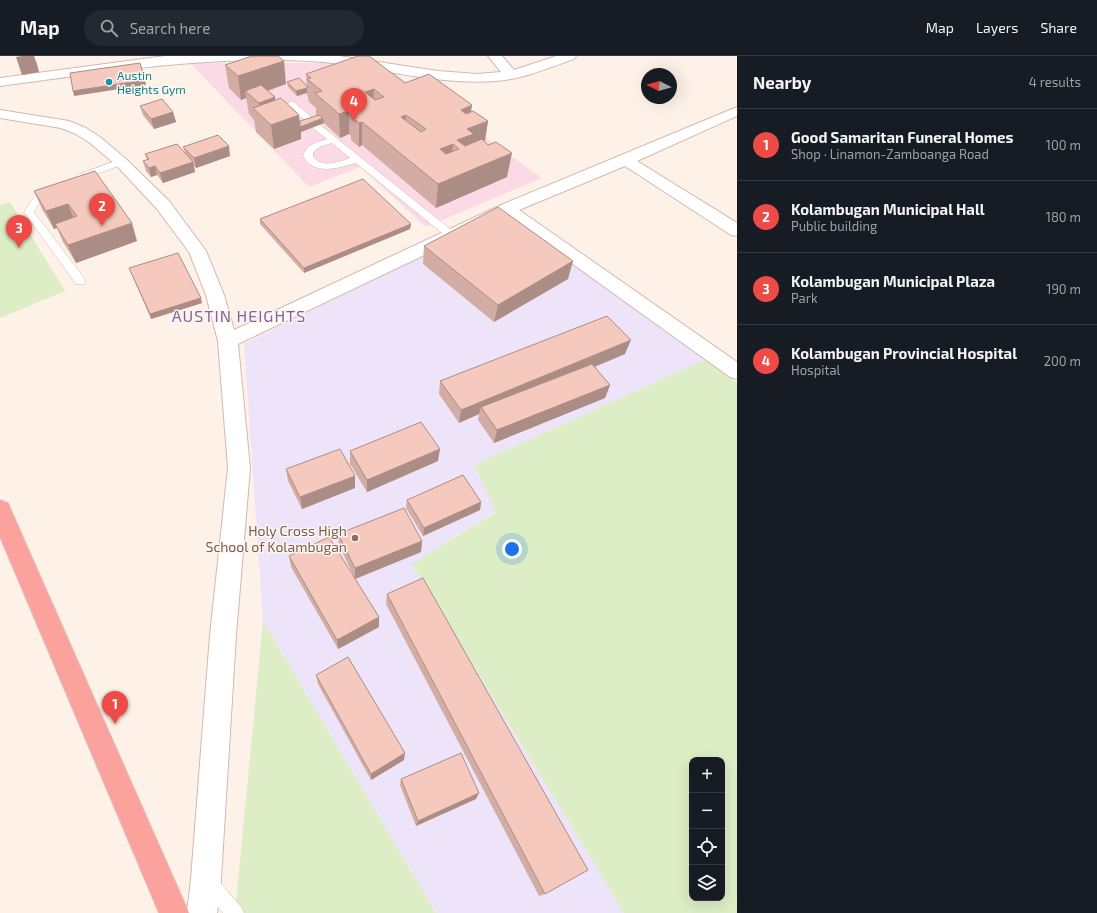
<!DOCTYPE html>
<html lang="en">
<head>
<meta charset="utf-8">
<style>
	:root { --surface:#171b24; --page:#242831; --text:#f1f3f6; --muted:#9ea1a6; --line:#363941; --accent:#ee4b46 }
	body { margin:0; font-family:"Exo 2",sans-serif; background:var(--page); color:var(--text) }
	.controls { position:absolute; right:12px; bottom:12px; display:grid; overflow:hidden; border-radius:8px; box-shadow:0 4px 16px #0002 }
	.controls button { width:36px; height:36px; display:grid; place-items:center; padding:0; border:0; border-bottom:1px solid var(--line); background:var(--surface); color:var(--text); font:20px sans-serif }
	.compass { position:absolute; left:641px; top:12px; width:36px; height:36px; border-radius:50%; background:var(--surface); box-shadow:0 4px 16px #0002; rotate:275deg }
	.you { position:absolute; left:512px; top:493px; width:14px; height:14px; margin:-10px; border:3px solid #fff; border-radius:50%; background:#1a73e8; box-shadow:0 0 0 6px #1a73e833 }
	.badge { display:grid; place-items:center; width:26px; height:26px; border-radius:50%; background:var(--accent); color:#fff; font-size:13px; font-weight:700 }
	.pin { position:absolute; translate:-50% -33px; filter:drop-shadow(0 1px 2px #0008) }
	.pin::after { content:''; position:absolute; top:21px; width:14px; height:12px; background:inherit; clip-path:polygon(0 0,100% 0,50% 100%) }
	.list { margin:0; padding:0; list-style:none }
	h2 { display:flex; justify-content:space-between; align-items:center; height:52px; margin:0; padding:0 16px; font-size:17px }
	h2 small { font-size:13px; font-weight:400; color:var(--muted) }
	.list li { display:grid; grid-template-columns:26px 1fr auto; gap:12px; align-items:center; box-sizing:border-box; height:72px; padding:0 16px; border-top:1px solid var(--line) }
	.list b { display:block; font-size:15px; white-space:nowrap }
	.list p { margin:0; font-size:13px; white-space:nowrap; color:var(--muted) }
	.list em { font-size:13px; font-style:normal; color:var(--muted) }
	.icon { flex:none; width:22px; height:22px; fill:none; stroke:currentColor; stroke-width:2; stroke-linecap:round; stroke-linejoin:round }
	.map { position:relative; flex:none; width:737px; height:857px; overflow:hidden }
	header { display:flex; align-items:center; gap:24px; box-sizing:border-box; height:56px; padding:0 20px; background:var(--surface); border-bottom:1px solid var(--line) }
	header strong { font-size:19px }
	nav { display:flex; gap:22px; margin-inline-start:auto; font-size:14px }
	.search { width:280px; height:36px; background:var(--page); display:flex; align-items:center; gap:10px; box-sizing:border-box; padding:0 14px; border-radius:22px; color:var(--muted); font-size:15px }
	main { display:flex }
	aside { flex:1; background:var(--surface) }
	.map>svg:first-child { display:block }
</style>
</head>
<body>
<header>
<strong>Map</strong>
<div class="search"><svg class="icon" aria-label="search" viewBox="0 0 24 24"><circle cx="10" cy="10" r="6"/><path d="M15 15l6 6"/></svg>Search here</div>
<nav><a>Map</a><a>Layers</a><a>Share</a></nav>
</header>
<main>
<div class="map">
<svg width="737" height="857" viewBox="0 0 737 857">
	<rect width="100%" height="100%" fill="#fef1e8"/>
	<path fill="#eee4fa" d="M505 158 706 303 475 409 496 455 412 508 624 857H436L263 565 244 288Z"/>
	<path fill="#fcdae5" d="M190 7H323L397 19 542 122 426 171 360 111 309 131Z"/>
	<g fill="#ddedc5" fill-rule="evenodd">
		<path d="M10 146 65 235 0 262V149Z"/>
		<path d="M706 303 737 327V857H624L412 508 496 456 474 409ZM692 704H722V842H692Z"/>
		<path d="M263 565 436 857H235Z"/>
	</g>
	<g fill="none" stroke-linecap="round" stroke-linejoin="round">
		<defs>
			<g id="lane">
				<path d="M291 45 294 46 315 64V68H319L455 177 456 179 455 181H447L356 107C338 112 314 120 303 100 306 89 317 86 327 83L313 72V68H309L288 50 287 48ZM332 87 350 102C339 106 320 113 313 100V96L321 90Z"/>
				<path d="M121 103 126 106 124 108 83 123 80 124 75 121 77 119Z"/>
				<path d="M50 130 55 133 38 149 34 156 84 222 85 225 84 228H76L24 156C30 147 39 133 50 130Z"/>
				<path d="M208 816 214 819 241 851 244 857H223L202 831 199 825 202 819Z"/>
			</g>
			<g id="street">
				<path d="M165 0H339L438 15 477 18 501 16 488 0H502L514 14 556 0H576L574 3C548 12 523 23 496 25 443 29 391 15 340 8 319 5 297 4 276 4 183 3 92 18 0 30V22Z"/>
				<path d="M737 51V60L637 105 737 167V180L731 179 625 110 519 154 737 306V323L730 321 506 160 238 288 250 412 236 579 221 823 217 857H187L191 823 210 579 228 412 218 285 206 239 189 196 157 153 116 109 90 87 76 78 61 72 0 62V54L69 65 86 72 100 81 126 103 169 145 206 195 224 239 234 274 501 149Z"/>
			</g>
			<path id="highway" d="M0 444 8 447 11 454 189 857H159L0 481Z"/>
		</defs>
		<use href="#lane" stroke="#d4b8af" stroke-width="1"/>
		<use href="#street" stroke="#d4b8af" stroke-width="2"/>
		<use href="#highway" stroke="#dacecc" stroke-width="2"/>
		<use href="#lane" fill="#fff" fill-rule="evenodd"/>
		<use href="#street" fill="#fff" fill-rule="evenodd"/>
		<use href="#highway" fill="#fba29c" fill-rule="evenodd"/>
	</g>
	<g fill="#d3ada3">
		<path d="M225 9 286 28 268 35 275 41V44L300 65 316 60V52L309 46 307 37 297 40 288 31 287 26 307 30 306 18 405 27 471 55 488 65 485 86 507 121 436 152 362 89 359 91 351 84V80L349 78 340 82 324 67 301 76V83L274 93 256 76 254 64 249 58 246 42 241 44 229 32Z"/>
		<path d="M140 50 173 56 176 66 154 73 143 59Z"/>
		<path d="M183 91 230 100 196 112 194 110 195 116 163 127 157 119 151 121 146 115 143 105 147 104 145 98 185 96Z"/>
		<path d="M95 115 137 185 76 207 63 186 57 172 54 173 42 153 34 135Z"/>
		<path d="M260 163 411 168 410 173 304 217 260 168Z"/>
		<path d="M424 190 568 223 494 266 423 208Z"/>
		<path d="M129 212 202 247 151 263Z"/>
		<path d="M625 298 595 311 610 329 605 342 494 387 478 364 479 358 459 367 439 338 440 325Z"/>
		<path d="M350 395 438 405 367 436 350 408Z"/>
		<path d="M286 413 355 432 302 453 288 425Z"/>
		<path d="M407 444 481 446 480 454 423 480 406 452Z"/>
		<path d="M338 478 422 485 421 496 355 523 339 489Z"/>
		<path d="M289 500 379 571 338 593 291 511Z"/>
		<path d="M387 538 545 838 539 840 386 548Z"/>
		<path d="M316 619 404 704 371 724 318 628Z"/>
		<path d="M401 723 476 743 416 770 400 729Z"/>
	</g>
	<g fill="#ac8d85">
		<path d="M22 0H34L37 8 39 16 22 19 16 1Z"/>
		<path d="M284 5 286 28 251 40 245 35 246 42 241 44 238 20Z"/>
		<path d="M145 24 146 29 74 40 73 35Z"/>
		<path d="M307 32V37L297 40 296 35Z"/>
		<path d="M374 33 373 57 365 36Z"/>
		<path d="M275 41 277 64 260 59 259 47Z"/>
		<path d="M472 49 469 72 488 65 484 89 459 93 457 91 461 54Z"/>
		<path d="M349 55V78L340 82 339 58Z"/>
		<path d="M173 56 176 66 154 73 151 63Z"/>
		<path d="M299 59 300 71 323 62 324 67 301 76V83L274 93 271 69Z"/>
		<path d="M406 59 405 82 401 61Z"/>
		<path d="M362 66V89L359 91V67Z"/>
		<path d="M453 88 451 112 440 93Z"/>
		<path d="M229 90 230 100 196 112 194 102Z"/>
		<path d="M512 97 507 121 436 152 438 128Z"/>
		<path d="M193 106 195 116 163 127 160 117Z"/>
		<path d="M155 110 157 119 151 121 149 112Z"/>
		<path d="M68 148 75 166 55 168 57 172 54 173 46 155Z"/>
		<path d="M132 167 137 185 76 207 68 189Z"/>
		<path d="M411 168 410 173 304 217V212Z"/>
		<path d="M573 205 568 223 494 266 498 249Z"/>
		<path d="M201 242 202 247 151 263 150 258Z"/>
		<path d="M631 284 625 298 484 356 481 351 479 358 459 367 461 354Z"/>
		<path d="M610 329 605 342 494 387 497 374Z"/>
		<path d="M440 393 438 405 367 436V424Z"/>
		<path d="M355 420V432L302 453 300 441Z"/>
		<path d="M481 446 480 454 423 480 424 472Z"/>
		<path d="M422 485 421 496 355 523V512Z"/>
		<path d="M379 561V571L338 593 337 584Z"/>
		<path d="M405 697 404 704 371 724V718Z"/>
		<path d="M479 737 476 743 416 770 418 765Z"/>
	</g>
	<g fill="#f5c9be" stroke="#ac8d85" fill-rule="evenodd">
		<path d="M252 0H278L284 5 238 20 225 9Z"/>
		<path d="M358 0H369L405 27 429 18 472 49 461 54 466 58 473 55 488 65 467 73 474 78 457 84 465 90 482 83 488 89 496 86 512 97 438 128 362 66 359 67 351 61 354 59 349 55 339 58 315 37 322 35 307 23 311 22 306 18ZM374 33 384 41 375 44 365 36ZM406 59 426 73 421 76 401 61ZM453 88 459 93 446 98 440 93Z"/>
		<path d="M140 7 145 24 73 35 70 17Z"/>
		<path d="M299 22 307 30V32L296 35 287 26Z"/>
		<path d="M261 29 275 41 259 47 245 35Z"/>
		<path d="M281 42 299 59 271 69 253 52Z"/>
		<path d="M162 43 173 56 151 63 140 50Z"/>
		<path d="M319 59 323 62 300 71V65Z"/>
		<path d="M218 79 229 90 194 102 183 91Z"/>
		<path d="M177 88 193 106 160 117 155 110 149 112 143 105 149 103 145 98Z"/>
		<path d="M95 115 132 167 68 189 55 168 77 160 68 148 46 155 34 135Z"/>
		<path d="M363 123 411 168 304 212 260 163Z"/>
		<path d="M498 151 573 205 498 249 424 190Z"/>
		<path d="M178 197 201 242 150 258 129 212Z"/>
		<path d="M607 260 631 284 461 354 440 325Z"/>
		<path d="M592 308 610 329 497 374 481 351Z"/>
		<path d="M421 366 440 393 367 424 350 395Z"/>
		<path d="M340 393 355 420 300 441 286 413Z"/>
		<path d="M463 419 481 446 424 472 407 444Z"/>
		<path d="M404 452 422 485 355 512 338 478Z"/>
		<path d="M329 481 379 561 337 584 289 500Z"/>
		<path d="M423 522 588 814 545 838 387 538Z"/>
		<path d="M348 601 405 697 371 718 316 619Z"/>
		<path d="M461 697 479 737 418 765 401 723Z"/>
	</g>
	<circle fill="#0f9aa8" stroke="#fff6f0" stroke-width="1.5" cx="109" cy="26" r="4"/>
	<circle fill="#8d6e63" stroke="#fff6f0" stroke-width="1.5" cx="355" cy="482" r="4"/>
	<g text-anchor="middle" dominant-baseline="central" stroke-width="3" stroke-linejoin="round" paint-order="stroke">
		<g font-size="12" fill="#0d838f" stroke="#fff6f0" text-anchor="start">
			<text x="117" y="19">Austin<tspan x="117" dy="14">Heights Gym</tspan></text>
		</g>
		<g font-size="14" fill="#785e54" stroke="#fff6f0" text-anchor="end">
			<text x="347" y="474">Holy Cross High<tspan x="347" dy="16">School of Kolambugan</tspan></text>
		</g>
		<g font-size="16" letter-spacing="1" fill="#7f659d" stroke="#fff6f0">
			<text x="239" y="259">AUSTIN HEIGHTS</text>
		</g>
	</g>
</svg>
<div class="controls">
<button>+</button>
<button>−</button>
<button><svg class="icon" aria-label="locate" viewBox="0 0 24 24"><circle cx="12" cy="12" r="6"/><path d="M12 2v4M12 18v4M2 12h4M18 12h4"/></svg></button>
<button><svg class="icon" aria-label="layers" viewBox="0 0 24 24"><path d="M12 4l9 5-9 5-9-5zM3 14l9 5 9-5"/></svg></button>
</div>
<svg class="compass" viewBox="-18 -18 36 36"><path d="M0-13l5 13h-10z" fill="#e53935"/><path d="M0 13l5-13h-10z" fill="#9ea1a6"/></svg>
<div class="you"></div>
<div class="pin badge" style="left:115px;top:668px">1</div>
<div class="pin badge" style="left:102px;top:170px">2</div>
<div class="pin badge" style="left:19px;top:192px">3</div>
<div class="pin badge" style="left:354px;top:65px">4</div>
</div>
<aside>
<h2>Nearby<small>4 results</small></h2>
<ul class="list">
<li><span class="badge">1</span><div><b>Good Samaritan Funeral Homes</b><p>Shop · Linamon-Zamboanga Road</p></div><em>100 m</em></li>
<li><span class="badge">2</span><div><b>Kolambugan Municipal Hall</b><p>Public building</p></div><em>180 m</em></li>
<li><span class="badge">3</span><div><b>Kolambugan Municipal Plaza</b><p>Park</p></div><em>190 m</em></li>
<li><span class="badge">4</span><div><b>Kolambugan Provincial Hospital</b><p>Hospital</p></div><em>200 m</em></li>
</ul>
</aside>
</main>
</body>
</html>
